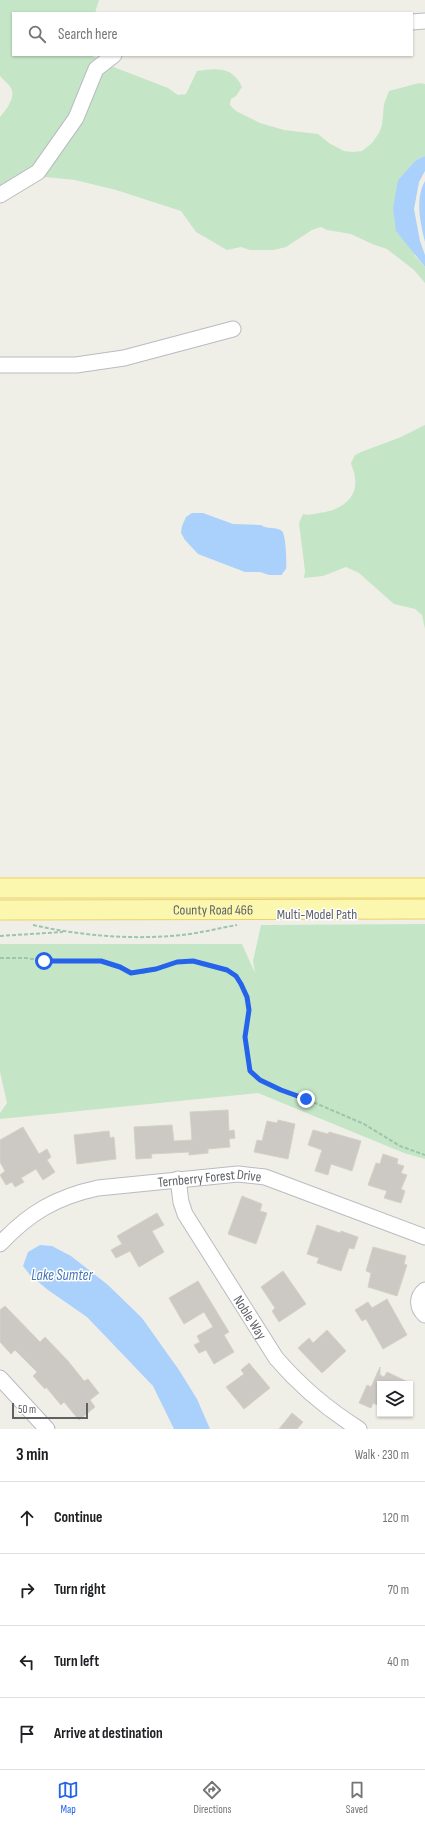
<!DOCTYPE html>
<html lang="en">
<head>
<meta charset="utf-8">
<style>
	:root { --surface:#fff; --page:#f2f2f2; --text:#202124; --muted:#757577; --line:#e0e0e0; --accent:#2563eb }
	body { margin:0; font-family:"Sofia Sans Condensed",sans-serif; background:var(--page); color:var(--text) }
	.controls { position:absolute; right:12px; bottom:12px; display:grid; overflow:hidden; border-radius:0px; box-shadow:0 1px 3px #0004 }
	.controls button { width:36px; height:36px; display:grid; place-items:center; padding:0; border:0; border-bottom:1px solid var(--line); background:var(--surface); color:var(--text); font:20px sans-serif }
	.scale { position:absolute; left:12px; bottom:10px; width:76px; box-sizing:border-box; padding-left:4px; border:2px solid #5e6166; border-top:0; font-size:11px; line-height:14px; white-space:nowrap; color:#5e6166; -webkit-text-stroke:3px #fff; paint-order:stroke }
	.stop { position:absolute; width:12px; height:12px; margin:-9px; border:3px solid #2563eb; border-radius:50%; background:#fff }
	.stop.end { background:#2563eb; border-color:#fff; box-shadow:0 1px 4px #0008 }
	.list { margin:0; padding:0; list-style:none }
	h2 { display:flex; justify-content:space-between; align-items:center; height:52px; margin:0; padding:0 16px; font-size:17px }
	h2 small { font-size:13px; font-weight:400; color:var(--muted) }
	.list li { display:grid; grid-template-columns:26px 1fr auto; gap:12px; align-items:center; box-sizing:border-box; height:72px; padding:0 16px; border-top:1px solid var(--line) }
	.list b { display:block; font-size:15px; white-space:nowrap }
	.list em { font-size:13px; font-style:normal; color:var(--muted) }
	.icon { flex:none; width:22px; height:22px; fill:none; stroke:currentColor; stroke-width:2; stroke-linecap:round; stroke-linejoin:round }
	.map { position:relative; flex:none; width:425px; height:1429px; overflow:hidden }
	.search { position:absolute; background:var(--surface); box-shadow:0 1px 3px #0004; left:12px; right:12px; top:12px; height:44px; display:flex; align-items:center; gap:10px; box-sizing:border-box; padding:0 14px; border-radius:0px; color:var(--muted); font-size:15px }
	.sheet { height:340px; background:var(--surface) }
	nav { display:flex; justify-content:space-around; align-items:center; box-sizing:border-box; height:56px; border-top:1px solid var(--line); background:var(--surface); font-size:11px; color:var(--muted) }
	nav a { display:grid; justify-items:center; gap:2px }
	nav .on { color:var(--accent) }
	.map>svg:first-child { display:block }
</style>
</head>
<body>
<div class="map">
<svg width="425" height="1429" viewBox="0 0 425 1429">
	<rect width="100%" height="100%" fill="#f0efe7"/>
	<g fill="#c4e6c7">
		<path d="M0 0H99L95 13H13V55H90L111 66 168 88 178 95 186 94 197 71C216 68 233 66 242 87L236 96 231 99 230 105 236 111 260 123 284 130 318 134 329 143 344 151 353 152 362 151 372 143 379 133 382 125 384 104 389 91 419 83 425 84V156L416 160 398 180 415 256 425 267V283L414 270 387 249 372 244 351 234 327 230 321 227 312 230 286 247 274 250H250L241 247 227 250 196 232 181 211 116 190 75 180 45 177H29L3 183 0 186V117C6 110 16 98 11 88 9 84 3 80 0 76Z"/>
		<path d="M425 425V629L422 615 415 609 394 604 359 573 346 567 323 576 304 578 305 571 299 523 303 514C311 516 317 513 325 512 342 509 358 497 355 478 355 473 352 468 351 463L355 455 361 452 401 437Z"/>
		<path d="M425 924V1159L404 1153 258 1093 0 1119V1113L7 1103 0 1072V944H242L255 973 253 961 261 925Z"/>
	</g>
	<g fill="#aad1fc">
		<path d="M425 156V171L419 182 414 209 420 241 425 255V267L396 231 393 208 398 180 416 160Z"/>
		<path d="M425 181V242C420 223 415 198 425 181Z"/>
		<path d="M192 513H203L233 524 261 525C267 530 276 526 282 531 286 535 287 564 286 569 285 570 282 574 282 575H269L260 572H245L198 554 185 540 181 533 182 526 186 517Z"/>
		<path d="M40 1245 52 1246 71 1256 108 1285 142 1318 179 1370 197 1399 210 1429H174L153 1386 87 1317 48 1290 30 1275 23 1266 28 1252Z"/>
	</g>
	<g fill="#ccc9c4" stroke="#d4d1c5">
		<path d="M228 1110 229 1131 234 1130 235 1138 229 1139 230 1147 208 1149V1153L189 1155V1152L151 1154 152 1158 136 1159 134 1127 172 1125 174 1141 192 1140 190 1112Z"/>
		<path d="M278 1120 295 1124 288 1159 254 1152 257 1140 262 1141 267 1121 277 1123Z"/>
		<path d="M23 1127 39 1154 47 1149 51 1157 47 1160 55 1172 43 1180 36 1169 21 1178 24 1182 15 1187 12 1182 6 1185 0 1175 5 1171 0 1162V1140Z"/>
		<path d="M313 1130 328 1134 329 1132 361 1141 352 1171 331 1164 328 1175 315 1171 322 1150 308 1145Z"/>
		<path d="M109 1131 110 1138 114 1137 116 1159 77 1164 74 1135Z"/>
		<path d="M383 1154 398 1159 397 1164 404 1166 401 1173 407 1175 401 1189 405 1191 401 1203 384 1198 387 1191 368 1185 376 1163 380 1164Z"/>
		<path d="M242 1196 262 1204 260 1211 267 1213 256 1244 228 1234Z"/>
		<path d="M157 1213 164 1225 152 1231 164 1252 139 1267 130 1251 116 1258 111 1250 122 1244 117 1236Z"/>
		<path d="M317 1225 340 1233 341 1231 358 1237 354 1249 349 1248 341 1271 317 1263 319 1258 307 1254Z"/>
		<path d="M373 1247 406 1256 404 1264 407 1265 397 1296 368 1287 371 1273 366 1271Z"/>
		<path d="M283 1271 306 1304 279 1322 272 1311 275 1308 261 1287Z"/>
		<path d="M198 1281 229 1332 224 1335 234 1352 214 1364 206 1350 199 1353 194 1345 200 1342 197 1336 213 1327 204 1312 184 1324 169 1298Z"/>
		<path d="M387 1299 407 1335 383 1349 366 1319 362 1321 355 1310 368 1302 372 1308Z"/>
		<path d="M5 1306 40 1342 45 1337 68 1361 84 1381 88 1379 99 1393 90 1400 95 1407 79 1420 64 1402 61 1405 46 1387 45 1389 33 1376 37 1372 15 1350 11 1354 0 1342V1310Z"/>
		<path d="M327 1330 346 1351 322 1373 298 1348 309 1338 313 1343Z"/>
		<path d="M249 1363 270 1388 244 1409 226 1387 244 1374 241 1370Z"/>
		<path d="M380 1367V1375L384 1377 387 1372 412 1384H380V1406L373 1403 371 1408 359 1403 367 1385 371 1387Z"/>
		<path d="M292 1413 303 1422 297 1429H279Z"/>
	</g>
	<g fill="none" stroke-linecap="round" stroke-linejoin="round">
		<defs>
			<g id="minor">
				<path d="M412 22 425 21"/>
				<path d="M0 195 38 172 76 118 96 69 114 55"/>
				<path d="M0 365H76L124 358 233 329"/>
				<path id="s1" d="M178 1179 181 1202 185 1214 276 1358C300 1386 327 1409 359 1429"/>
				<path id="s2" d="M0 1244C29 1213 56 1197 98 1188L238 1174 265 1177 425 1237"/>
				<path d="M425 1290C416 1297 417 1308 425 1315"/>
				<path d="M0 1378 47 1429"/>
			</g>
			<g id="major">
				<path d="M0 888H425"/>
				<path id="s3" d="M0 910 425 909"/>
			</g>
		</defs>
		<use href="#minor" stroke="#b9bbc0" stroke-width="17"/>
		<use href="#major" stroke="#edd263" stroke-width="21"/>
		<g stroke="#9cc5ac" stroke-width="2" stroke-dasharray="4 2" stroke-linecap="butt">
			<path d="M33 925C82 936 132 940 182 935 201 933 219 928 237 925"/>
			<path d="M0 936 63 932"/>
			<path d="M0 958H26L44 961H101L120 967 131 973H143L177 962 193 961 227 970 236 976 241 984 247 997 249 1010 245 1037 250 1071 260 1080 281 1091 306 1099 364 1124 400 1146 425 1155"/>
		</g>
		<use href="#minor" stroke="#fff" stroke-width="15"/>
		<use href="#major" stroke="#fcf7af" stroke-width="19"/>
	</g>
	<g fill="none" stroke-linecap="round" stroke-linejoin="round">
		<path stroke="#2563eb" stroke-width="5" d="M44 961H101L120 967 131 973 156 969 177 962 193 961 227 970 236 976 241 984 247 997 249 1010 245 1037 250 1071 260 1080 281 1090 306 1099"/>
	</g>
	<g text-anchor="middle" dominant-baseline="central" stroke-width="3" stroke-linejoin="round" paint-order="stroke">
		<g font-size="14" fill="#5e6166" stroke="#fff">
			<text stroke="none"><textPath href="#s3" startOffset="213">County Road 466</textPath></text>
			<text x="317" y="914">Multi-Model Path</text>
			<text stroke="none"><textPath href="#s2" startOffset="227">Ternberry Forest Drive</textPath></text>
			<text stroke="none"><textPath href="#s1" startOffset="158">Noble Way</textPath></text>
		</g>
		<g font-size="15" font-style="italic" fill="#4976b7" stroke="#fff">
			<text x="62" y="1275">Lake Sumter</text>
		</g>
	</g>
</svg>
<div class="controls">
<button><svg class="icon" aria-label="layers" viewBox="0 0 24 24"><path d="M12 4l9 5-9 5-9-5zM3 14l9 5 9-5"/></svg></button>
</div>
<div class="scale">50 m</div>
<div class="stop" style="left:44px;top:961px"></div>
<div class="stop end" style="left:306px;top:1099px"></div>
<div class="search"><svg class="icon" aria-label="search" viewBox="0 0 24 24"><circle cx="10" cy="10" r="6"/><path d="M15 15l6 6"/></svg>Search here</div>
</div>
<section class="sheet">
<h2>3 min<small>Walk · 230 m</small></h2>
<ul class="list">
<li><svg class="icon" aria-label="ahead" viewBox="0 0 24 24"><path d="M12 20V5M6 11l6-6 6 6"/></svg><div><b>Continue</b></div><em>120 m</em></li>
<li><svg class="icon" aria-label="right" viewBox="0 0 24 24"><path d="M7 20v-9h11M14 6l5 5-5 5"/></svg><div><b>Turn right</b></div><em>70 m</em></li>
<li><svg class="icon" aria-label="left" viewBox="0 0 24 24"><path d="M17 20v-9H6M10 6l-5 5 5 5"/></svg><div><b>Turn left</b></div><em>40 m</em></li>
<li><svg class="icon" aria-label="arrive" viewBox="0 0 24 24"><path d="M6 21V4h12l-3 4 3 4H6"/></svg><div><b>Arrive at destination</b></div></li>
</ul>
</section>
<nav>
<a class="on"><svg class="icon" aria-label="map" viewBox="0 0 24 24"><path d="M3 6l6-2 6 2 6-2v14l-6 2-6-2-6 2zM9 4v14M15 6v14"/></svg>Map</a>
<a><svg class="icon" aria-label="directions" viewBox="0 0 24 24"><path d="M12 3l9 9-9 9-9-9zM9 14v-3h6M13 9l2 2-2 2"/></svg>Directions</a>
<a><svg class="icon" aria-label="saved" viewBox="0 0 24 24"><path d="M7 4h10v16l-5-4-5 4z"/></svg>Saved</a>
</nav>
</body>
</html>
